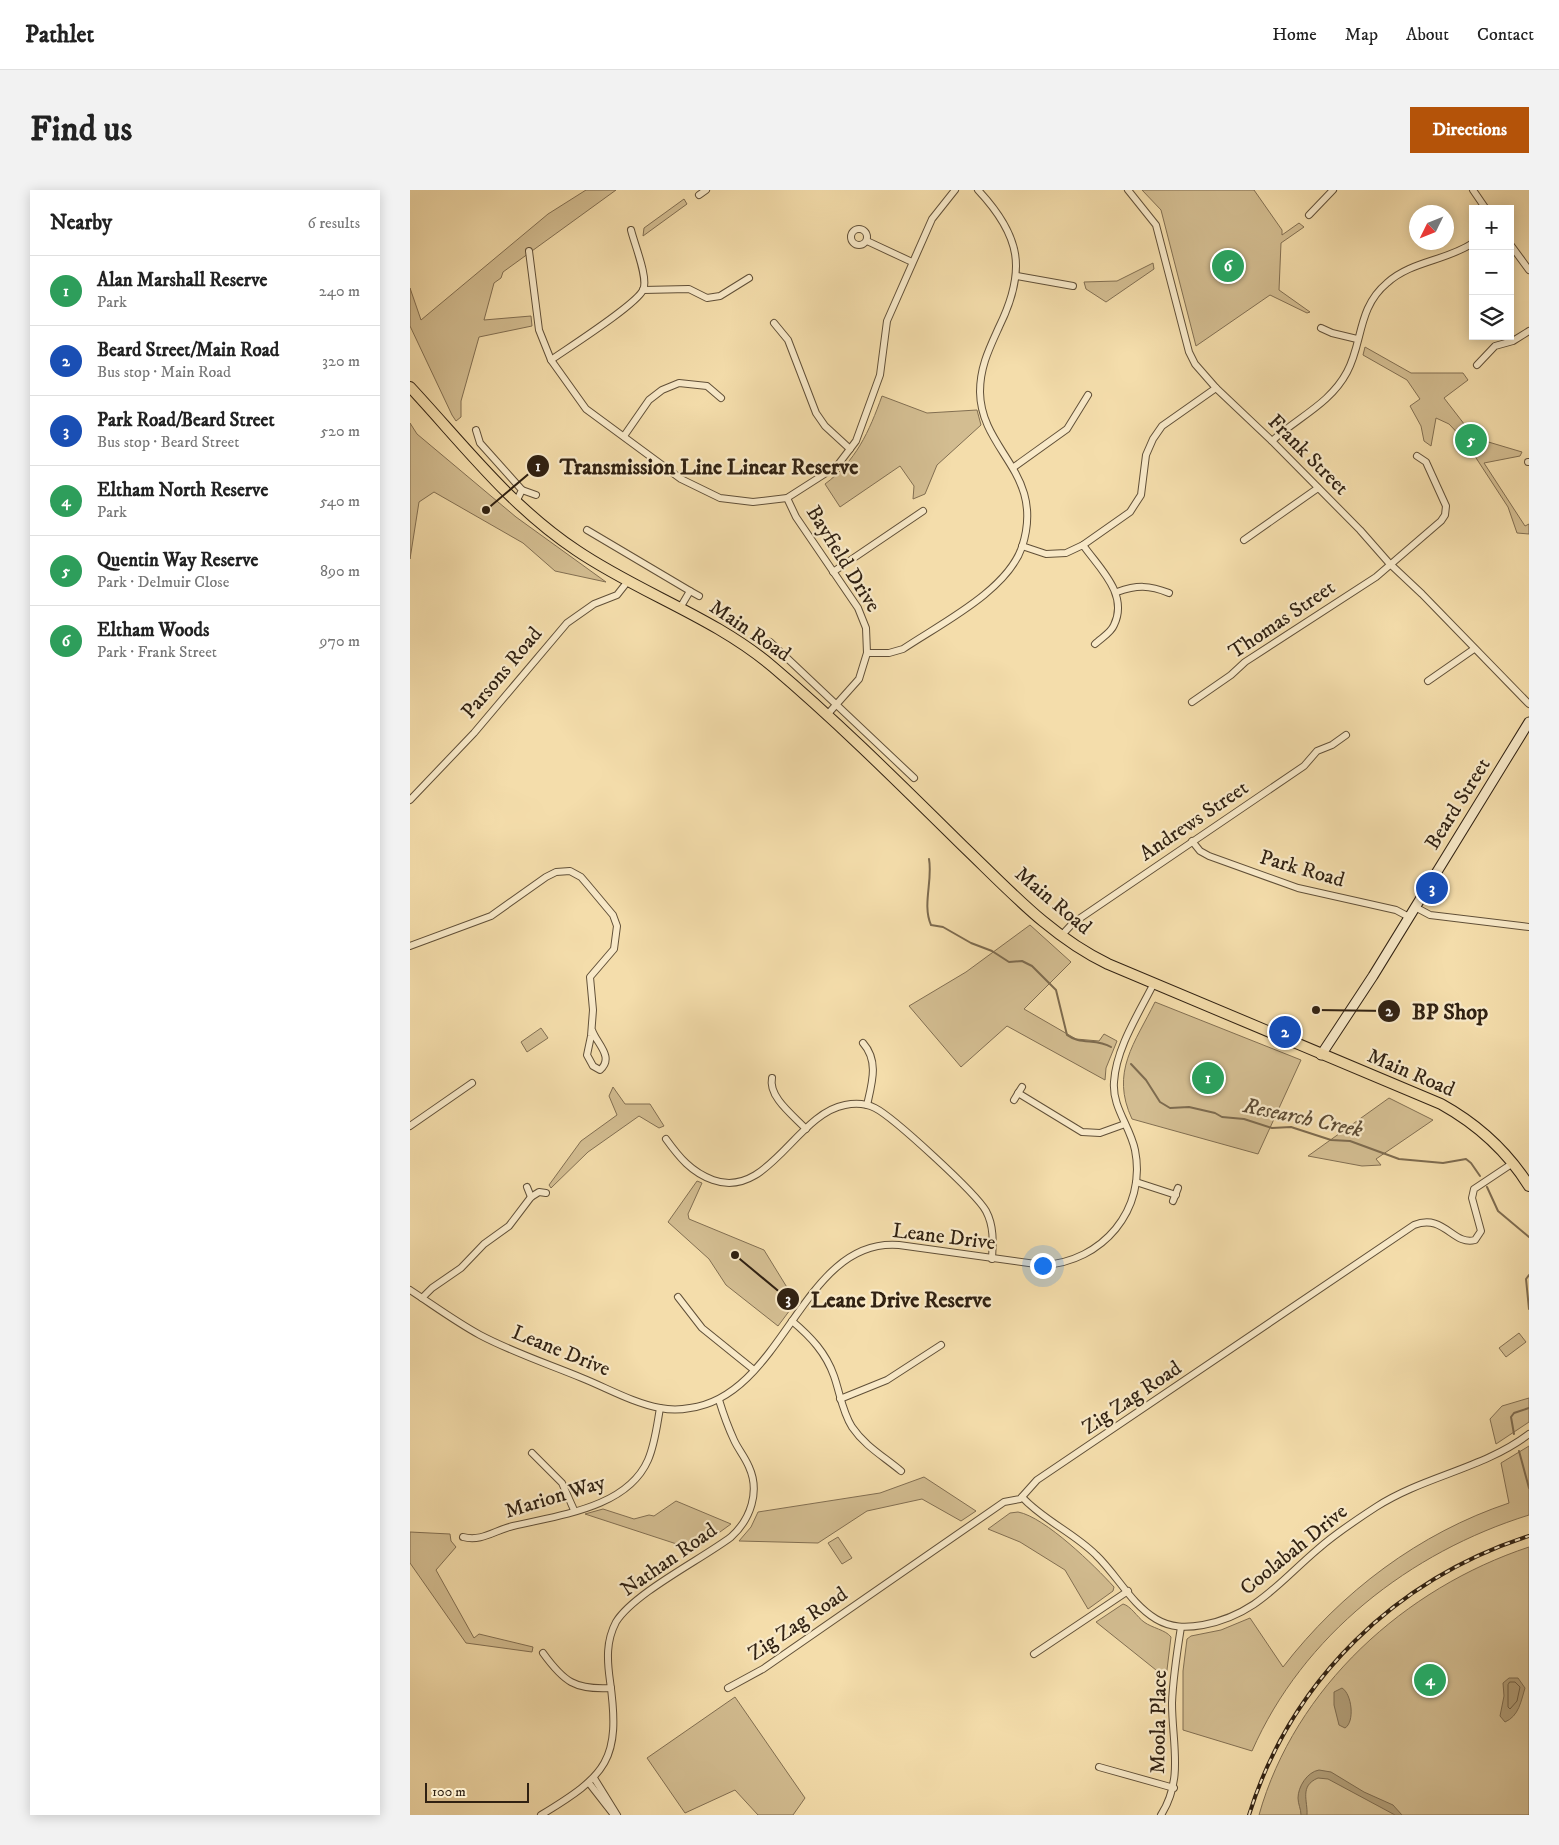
<!DOCTYPE html>
<html lang="en">
<head>
<meta charset="utf-8">
<style>
	:root { --surface:#fff; --page:#f2f2f2; --text:#222; --muted:#767676; --line:#e0e0e0; --accent:#b45309 }
	body { margin:0; font-family:"IM FELL DW Pica",serif; background:var(--page); color:var(--text) }
	.controls { position:absolute; right:15px; top:15px; display:grid; overflow:hidden; border-radius:0px; box-shadow:0 2px 12px #0003 }
	.controls button { width:45px; height:45px; display:grid; place-items:center; padding:0; border:0; border-bottom:1px solid var(--line); background:var(--surface); color:var(--text); font:25px sans-serif }
	.compass { position:absolute; left:999px; top:15px; width:45px; height:45px; border-radius:50%; background:var(--surface); box-shadow:0 2px 12px #0003; rotate:227deg }
	.scale { position:absolute; left:15px; bottom:12px; width:104px; box-sizing:border-box; padding-left:5px; border:2px solid #302112; border-top:0; font-size:14px; line-height:18px; white-space:nowrap; color:#302112; -webkit-text-stroke:4px #f8e9c8; paint-order:stroke }
	.you { position:absolute; left:632px; top:1075px; width:18px; height:18px; margin:-12px; border:4px solid #fff; border-radius:50%; background:#1a73e8; box-shadow:0 0 0 8px #1a73e833 }
	.badge { display:grid; place-items:center; width:32px; height:32px; border-radius:50%; background:var(--accent); color:#fff; font-size:16px; font-weight:700 }
	.pin { position:absolute; translate:-50% -50%; border:2px solid #fff; box-shadow:0 1px 5px #0006 }
	.list { margin:0; padding:0; list-style:none }
	h2 { display:flex; justify-content:space-between; align-items:center; height:65px; margin:0; padding:0 20px; font-size:21px }
	h2 small { font-size:16px; font-weight:400; color:var(--muted) }
	.list li { display:grid; grid-template-columns:32px 1fr auto; gap:15px; align-items:center; box-sizing:border-box; height:70px; padding:0 20px; border-top:1px solid var(--line) }
	.list b { display:block; font-size:19px; white-space:nowrap }
	.list p { margin:0; font-size:16px; white-space:nowrap; color:var(--muted) }
	.list em { font-size:16px; font-style:normal; color:var(--muted) }
	.icon { flex:none; width:28px; height:28px; fill:none; stroke:currentColor; stroke-width:2; stroke-linecap:round; stroke-linejoin:round }
	.map { position:relative; flex:none; width:1119px; height:1625px; overflow:hidden; border-radius:0px }
	header { display:flex; align-items:center; gap:30px; box-sizing:border-box; height:70px; padding:0 25px; background:var(--surface); border-bottom:1px solid var(--line) }
	header strong { font-size:24px }
	nav { display:flex; gap:28px; margin-inline-start:auto; font-size:18px }
	.intro { display:flex; align-items:center; justify-content:space-between; box-sizing:border-box; height:120px; padding:0 30px }
	h1 { margin:0; font-size:35px }
	.button { padding:12px 22px; border-radius:0px; background:var(--accent); color:#fff; font-size:18px; font-weight:700 }
	main { display:flex; gap:30px; padding:0 30px }
	aside { flex:1; background:var(--surface); border-radius:0px; box-shadow:0 2px 12px #0003 }
	.map>svg:first-child { display:block }
</style>
</head>
<body>
<header>
<strong>Pathlet</strong>
<nav><a>Home</a><a>Map</a><a>About</a><a>Contact</a></nav>
</header>
<div class="intro"><h1>Find us</h1><a class="button">Directions</a></div>
<main>
<aside>
<h2>Nearby<small>6 results</small></h2>
<ul class="list">
<li><span class="badge" style="background:#2e9e5b">1</span><div><b>Alan Marshall Reserve</b><p>Park</p></div><em>240 m</em></li>
<li><span class="badge" style="background:#1a4fb4">2</span><div><b>Beard Street/Main Road</b><p>Bus stop · Main Road</p></div><em>320 m</em></li>
<li><span class="badge" style="background:#1a4fb4">3</span><div><b>Park Road/Beard Street</b><p>Bus stop · Beard Street</p></div><em>520 m</em></li>
<li><span class="badge" style="background:#2e9e5b">4</span><div><b>Eltham North Reserve</b><p>Park</p></div><em>540 m</em></li>
<li><span class="badge" style="background:#2e9e5b">5</span><div><b>Quentin Way Reserve</b><p>Park · Delmuir Close</p></div><em>890 m</em></li>
<li><span class="badge" style="background:#2e9e5b">6</span><div><b>Eltham Woods</b><p>Park · Frank Street</p></div><em>970 m</em></li>
</ul>
</aside>
<div class="map">
<svg width="1119" height="1625" viewBox="0 0 1119 1625">
	<rect width="100%" height="100%" fill="#f4ddab"/>
	<filter id="stains"><feTurbulence type="fractalNoise" baseFrequency=".004" numOctaves="4"/><feColorMatrix values="0 0 0 0 .2 0 0 0 0 .09 0 0 0 0 .02 0 0 0 .5 -.17"/></filter>
	<radialGradient id="worn" r=".72"><stop offset=".6" stop-color="#630" stop-opacity="0"/><stop offset="1" stop-color="#630" stop-opacity=".3"/></radialGradient>
	<g fill="#d3bd91" stroke="#826f52">
		<path d="M176 0H206L93 82 91 88 84 93 74 130 121 126 122 136 69 147 51 211V227L46 231 42 225 0 136V98L11 130 138 24Z"/>
		<path d="M732 0H844L872 40V45L889 33 894 37 871 53 869 100 900 122 897 123 860 105 786 156 751 20Z"/>
		<path d="M274 9 277 14 233 46 234 38Z"/>
		<path d="M743 73 744 79 696 112 676 99 674 92 707 91Z"/>
		<path d="M955 157 1001 183H1053L1058 190 1034 208 1065 248 1112 262 1110 266 1074 273 1115 336 1119 334V344L1107 343 1098 317 1055 251 1039 234 1026 228 1021 256 1014 251 1011 236 1000 216 1010 209 997 190 953 165Z"/>
		<path d="M472 206 517 223 567 220 571 235 527 275 515 304 503 309 504 296 490 276 430 317 415 294C446 271 459 242 472 206Z"/>
		<path d="M0 233 7 244 106 327 196 392 145 381 113 353 24 302 9 312 0 369Z"/>
		<path d="M620 735 661 772 614 819 666 849 689 851 694 844 707 851 696 878 695 890 597 836 551 877 499 816 556 782Z"/>
		<path d="M745 812 891 870 848 964 722 929C700 882 725 853 745 812Z"/>
		<path d="M131 838 138 848 117 862 111 852Z"/>
		<path d="M203 897 215 914H240L254 936 249 938 229 926 178 962 141 998 139 995 171 951 207 925 199 906Z"/>
		<path d="M979 908 1023 930 966 969 971 975 952 976 898 966Z"/>
		<path d="M287 991 292 993 278 1024 279 1029 354 1060 386 1112 368 1136 316 1095 299 1069 258 1032Z"/>
		<path d="M1109 1143 1116 1152 1096 1167 1089 1158Z"/>
		<path d="M1119 1208V1232L1086 1254 1080 1229 1092 1216Z"/>
		<path d="M1119 1256V1325C1000 1362 893 1445 842 1561L773 1540V1481L777 1449 781 1446 811 1440 840 1428 873 1477C931 1402 1009 1343 1099 1313L1091 1273Z"/>
		<path d="M514 1287 566 1321 551 1331 512 1309 457 1321 408 1353 329 1351 341 1337 348 1322 470 1303Z"/>
		<path d="M266 1311 321 1334 285 1360 175 1324 193 1319 224 1329 239 1325 244 1326Z"/>
		<path d="M608 1322C635 1327 685 1376 704 1397L703 1401 678 1419 655 1380 610 1352 578 1339 600 1323Z"/>
		<path d="M0 1342 40 1344 41 1351 46 1357 26 1380 64 1448 69 1444 123 1457 122 1462 56 1453 0 1373Z"/>
		<path d="M428 1347 442 1368 432 1374 418 1353Z"/>
		<path d="M1119 1357V1625H849C885 1497 995 1398 1119 1357Z"/>
		<path d="M713 1414C721 1416 727 1427 734 1432 742 1438 756 1440 761 1447L756 1488 686 1432Z"/>
		<path d="M325 1507 395 1608 383 1625H348L325 1600 275 1623 237 1568Z"/>
	</g>
	<g fill="#b19d77" stroke="#7d6b4f">
		<path d="M1099 1488H1108L1115 1498C1111 1511 1109 1526 1095 1532L1090 1526 1094 1506 1093 1493Z"/>
		<path d="M932 1498C942 1504 945 1532 935 1538L929 1535 924 1515V1502Z"/>
		<path d="M909 1580 921 1582 954 1602 983 1615 992 1625H985L918 1589 908 1588C889 1596 898 1611 897 1625H891C891 1619 888 1614 888 1608 888 1597 897 1582 909 1580Z"/>
	</g>
	<g fill="none" stroke-linecap="round" stroke-linejoin="round">
		<path stroke="#705f44" stroke-width="1" d="M1100 1492H1105L1110 1497 1107 1511 1100 1519 1098 1517V1495Z"/>
		<g stroke="#7d6b4f" stroke-width="2">
			<path d="M519 669C523 690 512 715 521 735L533 737 561 753 582 761 599 772 612 771 622 776 646 800 657 845C670 855 687 848 701 857"/>
			<path d="M721 874 736 890 750 912 760 918 779 917 805 923 812 927 834 929 862 938 881 937 921 950 940 951 989 969 1033 973 1056 969 1061 973 1070 986"/>
			<path d="M1077 997 1088 1021 1119 1047"/>
			<path d="M1119 1085 1116 1089 1119 1119"/>
			<path d="M1104 1244 1101 1227 1104 1223 1119 1218"/>
			<path d="M1109 1261 1119 1298"/>
		</g>
		<defs>
			<g id="street">
				<path d="M718 0 746 35 779 162 785 174 806 198 862 251 950 340 979 373 1012 404 1119 514"/>
				<path d="M1063 0 1076 19"/>
				<path d="M289 5 296 0"/>
				<path d="M899 25 923 0"/>
				<circle cx="449" cy="47" r="8"/>
				<path d="M457 51 502 72"/>
				<path d="M1100 54 1119 80"/>
				<path d="M119 61 129 140 141 170 176 219 271 289 310 308 343 312 377 308 427 276 446 251 470 185 477 131 522 29 545 0"/>
				<path d="M607 86 663 96"/>
				<path d="M233 100 279 99 297 108 310 106 339 88"/>
				<path d="M364 133 378 150 406 223 415 236 440 259"/>
				<path d="M911 138 922 143 947 149"/>
				<path d="M141 170C158 158 226 115 233 100 239 89 224 53 221 40"/>
				<path d="M1067 175 1085 156 1103 151 1119 141"/>
				<path d="M66 240 70 253 112 300 106 312"/>
				<path d="M214 246 239 210 252 200 269 193 297 196 311 208"/>
				<path d="M862 251C888 227 920 214 937 182 953 153 947 118 977 93 1001 71 1036 71 1063 53"/>
				<path d="M1118 272H1119"/>
				<path d="M604 277 657 239 678 205"/>
				<path d="M112 300 126 305"/>
				<path d="M377 308 386 327 448 418 456 438 457 463 449 489 416 526"/>
				<path d="M177 340 280 401 270 418"/>
				<path d="M834 350 908 298"/>
				<path d="M673 355C689 378 719 404 704 435 701 443 691 448 685 454"/>
				<path d="M612 356 636 364 656 363 673 355 720 322 731 305 736 265 743 249 752 236 806 198"/>
				<path d="M423 382 513 321"/>
				<path d="M280 401 289 406"/>
				<path d="M707 402C727 395 739 395 759 403"/>
				<path d="M360 452 504 588"/>
				<path d="M457 463H479L493 459C530 434 597 401 612 357 636 283 571 262 570 202 570 177 579 159 589 137 617 80 611 46 568 0"/>
				<path d="M1018 491 1064 459"/>
				<path d="M782 512 821 485 835 472 966 387 1031 331 1035 325 1036 316 1016 272 1007 266"/>
				<path d="M0 610 64 543 157 433 184 414 207 405 218 391"/>
				<path d="M782 651 790 661 799 666 888 698 986 720 999 727"/>
				<path d="M1005 717 1020 725 1119 737"/>
				<path d="M651 746 663 733 894 576 907 561 922 555 936 545"/>
				<path d="M0 756 81 726 136 687 146 682 160 681 171 687 177 694 203 725 207 736 204 759 180 787 183 820 181 846 177 865 183 876 190 880C205 867 186 853 182 840"/>
				<path d="M453 853C469 871 462 893 457 915"/>
				<path d="M362 888C358 907 384 926 396 939"/>
				<path d="M608 903 672 942 690 943 715 934"/>
				<path d="M604 910 612 897"/>
				<path d="M0 936 62 893"/>
				<path d="M256 949C269 967 281 982 303 990 358 1010 386 924 435 915 445 913 455 913 465 918 483 927 566 1003 576 1021 584 1036 583 1052 582 1069"/>
				<path d="M726 992 766 1005"/>
				<path d="M117 997 121 1007"/>
				<path d="M763 1011 768 998"/>
				<path d="M0 1100C23 1115 46 1132 70 1145 102 1162 138 1174 172 1188 197 1198 223 1213 250 1218 260 1220 270 1220 280 1218 375 1205 392 1047 489 1055L633 1075C692 1072 737 1020 725 960 720 936 702 917 704 892 706 858 729 823 744 793"/>
				<path d="M268 1107 292 1138 344 1180"/>
				<path d="M12 1108 22 1098 51 1078 74 1054 99 1036 121 1007 129 1002 136 1003"/>
				<path d="M382 1131C401 1147 416 1163 424 1186 430 1203 432 1221 442 1237 455 1256 473 1266 491 1281"/>
				<path d="M430 1209 477 1190 531 1155"/>
				<path d="M122 1263 152 1293 164 1320"/>
				<path d="M612 1307C633 1330 664 1343 686 1365 707 1385 721 1414 746 1429 761 1438 776 1438 793 1435 846 1425 869 1392 908 1359 926 1343 946 1330 966 1317 1014 1286 1073 1279 1119 1244"/>
				<path d="M53 1347C72 1352 85 1340 103 1336 149 1325 217 1318 238 1270 245 1254 247 1235 250 1218"/>
				<path d="M133 1463C154 1492 165 1500 201 1498"/>
				<path d="M624 1464 718 1401"/>
				<path d="M318 1498 353 1479 594 1312 610 1309 627 1290 1004 1035C1034 1023 1043 1056 1065 1050L1071 1041 1062 1008 1064 999 1103 973"/>
				<path d="M689 1577 764 1598"/>
				<path d="M184 1588 207 1625"/>
				<path d="M179 1593 204 1625"/>
				<path d="M131 1625C197 1585 211 1570 200 1491 197 1470 196 1451 206 1432 224 1403 292 1369 321 1347 341 1329 350 1301 339 1277 335 1267 328 1259 324 1250 318 1237 313 1223 309 1210"/>
				<path d="M751 1625C774 1589 762 1553 762 1513 763 1487 767 1462 771 1437"/>
			</g>
			<path id="secondary" d="M911 865 963 786 1119 532"/>
			<path id="primary" d="M0 197C53 254 100 316 166 360 229 403 304 427 363 477 429 533 491 595 553 656 598 699 641 747 698 774L1031 914C1067 934 1097 961 1119 996"/>
		</defs>
		<use href="#street" stroke="#615038" stroke-width="8"/>
		<use href="#secondary" stroke="#302112" stroke-width="11"/>
		<use href="#primary" stroke="#302112" stroke-width="12"/>
		<use href="#street" stroke="#f8e9c8" stroke-width="6"/>
		<use href="#secondary" stroke="#f8e9c8" stroke-width="9"/>
		<use href="#primary" stroke="#f4ddab" stroke-width="10"/>
		<defs>
			<path id="rail" d="M839 1625C881 1490 986 1389 1119 1346"/>
		</defs>
		<use href="#rail" stroke="#302112" stroke-width="4"/>
		<use href="#rail" stroke="#f8e9c8" stroke-width="2" stroke-dasharray="5.5" stroke-linecap="butt"/>
	</g>
	<g text-anchor="middle" dominant-baseline="central" stroke-width="4.5" stroke-linejoin="round" paint-order="stroke">
		<g font-size="21" fill="#302112" stroke="#f8e9c8">
			<text transform="translate(898 265) rotate(45)">Frank Street</text>
			<text transform="translate(433 369) rotate(58)">Bayfield Drive</text>
			<text transform="translate(872 430) rotate(-34)">Thomas Street</text>
			<text transform="translate(340 441) rotate(34)">Main Road</text>
			<text transform="translate(92 483) rotate(-50)">Parsons Road</text>
			<text transform="translate(1048 614) rotate(-58)">Beard Street</text>
			<text transform="translate(784 631) rotate(-34)">Andrews Street</text>
			<text transform="translate(892 679) rotate(16)">Park Road</text>
			<text transform="translate(643 711) rotate(40)">Main Road</text>
			<text transform="translate(1001 883) rotate(23)">Main Road</text>
			<text transform="translate(534 1047) rotate(7)">Leane Drive</text>
			<text transform="translate(151 1161) rotate(22)">Leane Drive</text>
			<text transform="translate(722 1208) rotate(-34)">Zig Zag Road</text>
			<text transform="translate(145 1307) rotate(-17)">Marion Way</text>
			<text transform="translate(884 1360) rotate(-39)">Coolabah Drive</text>
			<text transform="translate(259 1370) rotate(-35)">Nathan Road</text>
			<text transform="translate(388 1434) rotate(-34)">Zig Zag Road</text>
			<text transform="translate(749 1532) rotate(-89)">Moola Place</text>
		</g>
		<g font-size="22" font-style="italic" fill="#5d4c35" stroke="#f8e9c8">
			<text transform="translate(893 928) rotate(12)">Research Creek</text>
		</g>
	</g>
	<path fill="none" stroke="#302112" stroke-width="2" d="M76 320L128 276M906 820L979 821M325 1065L378 1109"/>
	<g fill="#302112" stroke="#f8e9c8" stroke-width="2">
		<circle cx="76" cy="320" r="5"/>
		<circle cx="906" cy="820" r="5"/>
		<circle cx="325" cy="1065" r="5"/>
		<circle cx="128" cy="276" r="12"/>
		<circle cx="979" cy="821" r="12"/>
		<circle cx="378" cy="1109" r="12"/>
	</g>
	<g font-size="15" text-anchor="middle" font-weight="bold" fill="#fff">
		<text x="128" y="281">1</text>
		<text x="979" y="826">2</text>
		<text x="378" y="1114">3</text>
	</g>
	<g font-size="22" text-anchor="middle" font-weight="bold" fill="#302112" stroke="#f8e9c8" stroke-width="4.5" stroke-linejoin="round" paint-order="stroke">
		<text x="299" y="284">Transmission Line Linear Reserve</text>
		<text x="1040" y="829">BP Shop</text>
		<text x="491" y="1117">Leane Drive Reserve</text>
	</g>
	<rect width="100%" height="100%" filter="url(#stains)"/>
	<rect width="100%" height="100%" fill="url(#worn)"/>
</svg>
<div class="controls">
<button>+</button>
<button>−</button>
<button><svg class="icon" aria-label="layers" viewBox="0 0 24 24"><path d="M12 4l9 5-9 5-9-5zM3 14l9 5 9-5"/></svg></button>
</div>
<svg class="compass" viewBox="-18 -18 36 36"><path d="M0-13l5 13h-10z" fill="#e53935"/><path d="M0 13l5-13h-10z" fill="#767676"/></svg>
<div class="scale">100 m</div>
<div class="you"></div>
<div class="pin badge" style="left:798px;top:888px;background:#2e9e5b">1</div>
<div class="pin badge" style="left:875px;top:842px;background:#1a4fb4">2</div>
<div class="pin badge" style="left:1022px;top:698px;background:#1a4fb4">3</div>
<div class="pin badge" style="left:1020px;top:1490px;background:#2e9e5b">4</div>
<div class="pin badge" style="left:1061px;top:250px;background:#2e9e5b">5</div>
<div class="pin badge" style="left:818px;top:76px;background:#2e9e5b">6</div>
</div>
</main>
</body>
</html>
